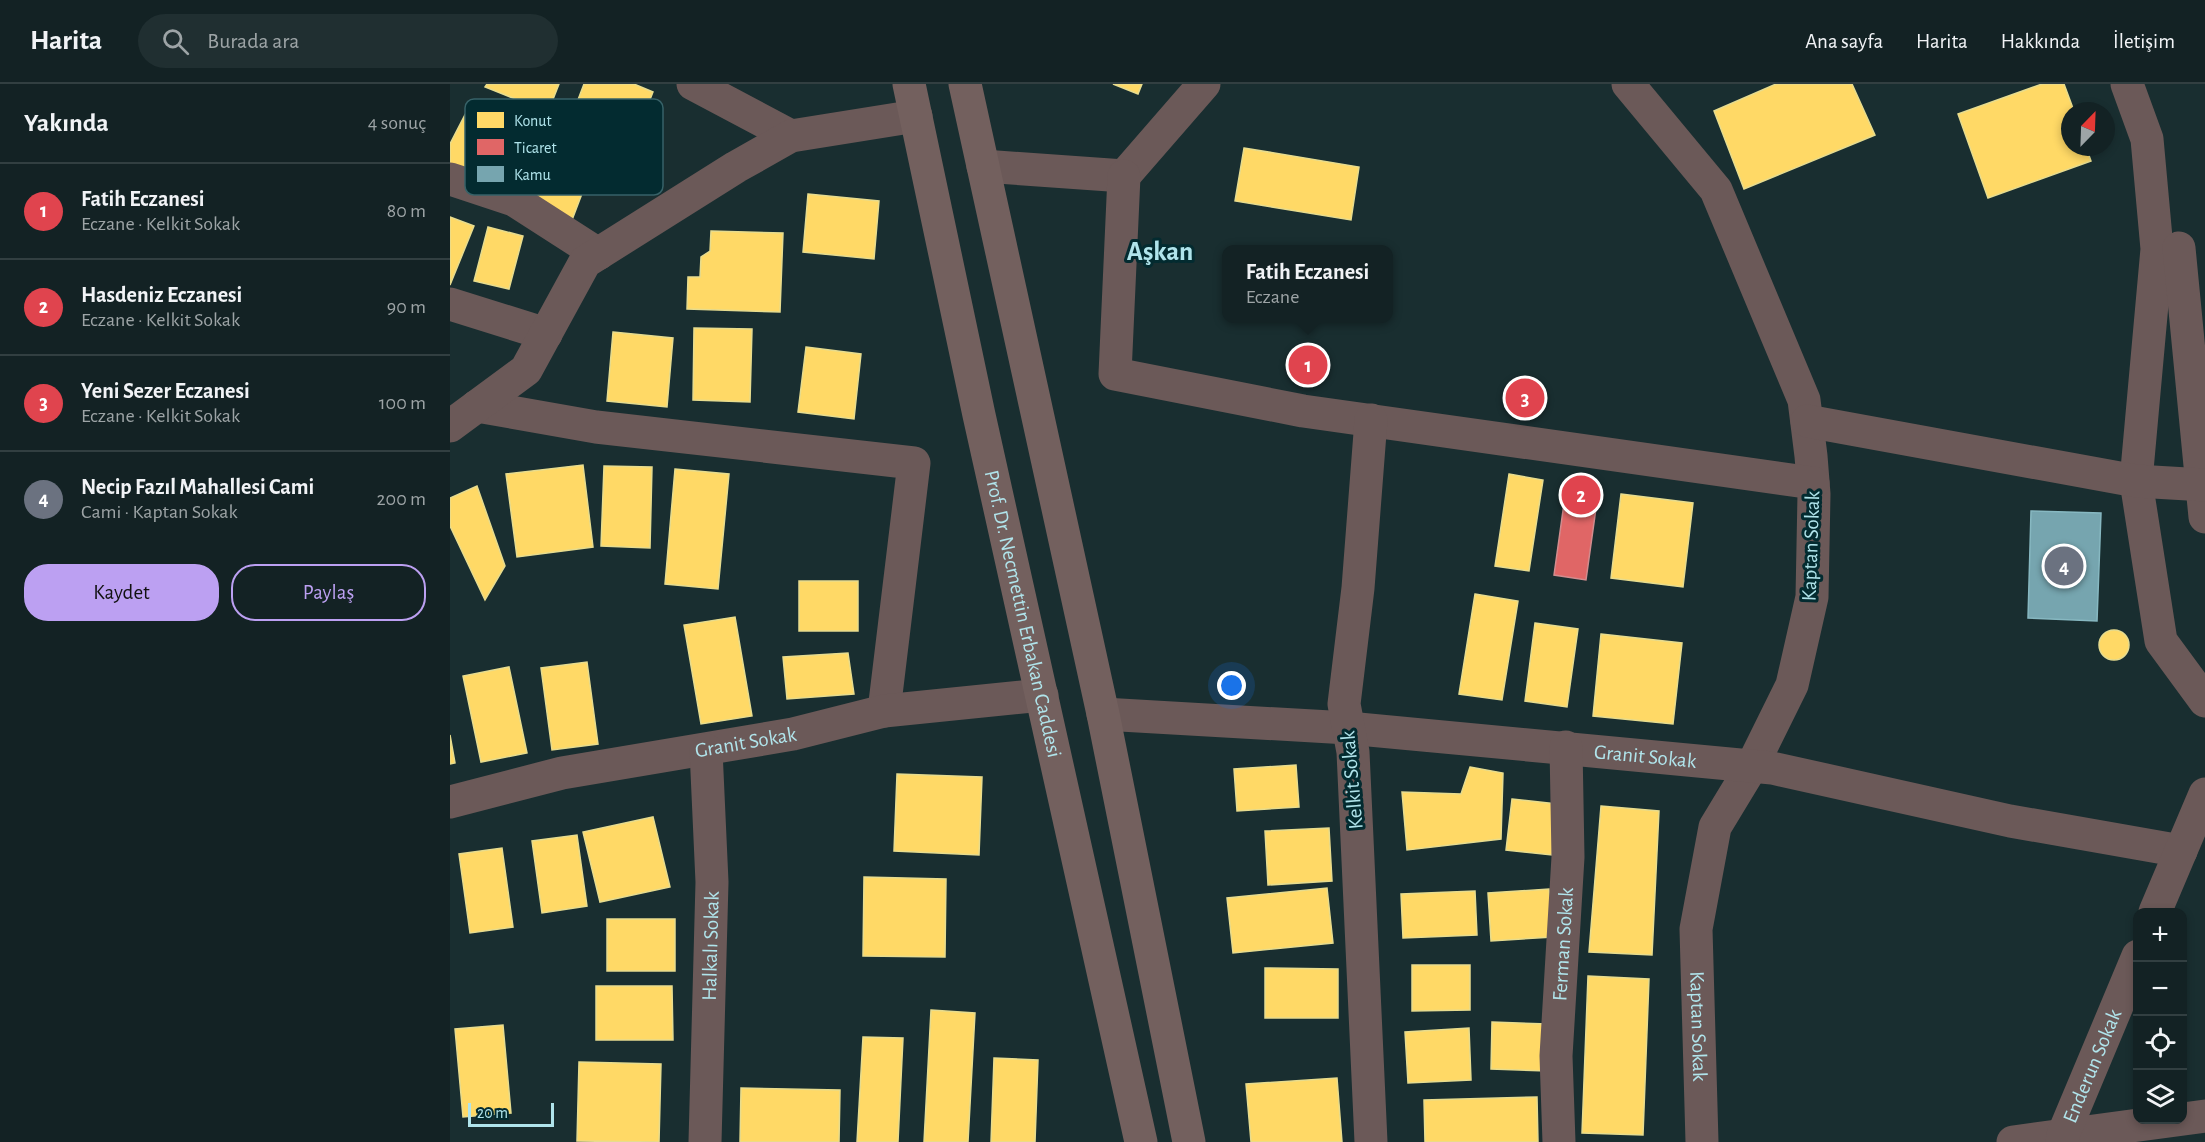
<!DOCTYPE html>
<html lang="tr">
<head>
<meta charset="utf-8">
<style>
	:root { --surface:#132224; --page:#202f31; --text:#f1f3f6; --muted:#9da4a6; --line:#323f41; --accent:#bca0f2 }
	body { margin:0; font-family:"Alegreya Sans",sans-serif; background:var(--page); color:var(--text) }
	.controls { position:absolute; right:18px; bottom:18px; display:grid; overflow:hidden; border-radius:12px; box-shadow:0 3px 9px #0003 }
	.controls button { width:54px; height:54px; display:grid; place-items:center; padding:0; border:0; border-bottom:2px solid var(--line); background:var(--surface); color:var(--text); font:30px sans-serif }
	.compass { position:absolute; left:1611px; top:18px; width:54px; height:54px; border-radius:50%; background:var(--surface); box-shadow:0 3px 9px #0003; rotate:23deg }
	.scale { position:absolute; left:18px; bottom:15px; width:86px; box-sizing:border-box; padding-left:6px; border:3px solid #b0e4eb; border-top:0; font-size:16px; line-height:21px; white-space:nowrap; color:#b0e4eb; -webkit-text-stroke:4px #032b30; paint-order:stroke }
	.you { position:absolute; left:782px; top:602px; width:21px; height:21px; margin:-15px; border:4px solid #fff; border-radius:50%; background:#1a73e8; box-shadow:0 0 0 9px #1a73e833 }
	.badge { display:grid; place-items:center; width:39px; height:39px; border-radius:50%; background:var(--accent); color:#fff; font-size:20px; font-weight:700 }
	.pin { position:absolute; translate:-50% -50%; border:3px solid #fff; box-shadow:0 2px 6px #0006 }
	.popup { position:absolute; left:772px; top:161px; width:171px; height:78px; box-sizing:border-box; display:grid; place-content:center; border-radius:12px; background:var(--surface); filter:drop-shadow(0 2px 4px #0005); font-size:20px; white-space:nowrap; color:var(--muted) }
	.popup b { font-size:22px; color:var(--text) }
	.popup::after { content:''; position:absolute; left:50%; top:100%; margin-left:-12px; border:12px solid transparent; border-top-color:var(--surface) }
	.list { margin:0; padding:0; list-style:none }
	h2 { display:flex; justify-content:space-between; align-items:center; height:78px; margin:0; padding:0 24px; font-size:26px }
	h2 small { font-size:20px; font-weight:400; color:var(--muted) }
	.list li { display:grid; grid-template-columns:39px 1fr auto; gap:18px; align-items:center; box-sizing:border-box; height:96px; padding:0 24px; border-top:2px solid var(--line) }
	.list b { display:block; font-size:22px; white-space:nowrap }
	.list p { margin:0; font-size:20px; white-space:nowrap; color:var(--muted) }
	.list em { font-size:20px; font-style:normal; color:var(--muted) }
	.actions { display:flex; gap:12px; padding:18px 24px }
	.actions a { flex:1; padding:14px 0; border:2px solid var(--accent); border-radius:24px; text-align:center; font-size:21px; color:var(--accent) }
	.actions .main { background:var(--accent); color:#111 }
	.icon { flex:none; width:33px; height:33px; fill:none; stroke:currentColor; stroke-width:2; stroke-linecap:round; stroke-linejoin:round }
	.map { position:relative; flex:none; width:1755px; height:1058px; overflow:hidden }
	header { display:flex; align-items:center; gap:36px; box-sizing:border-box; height:84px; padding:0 30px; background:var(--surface); border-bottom:2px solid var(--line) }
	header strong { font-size:28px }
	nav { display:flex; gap:33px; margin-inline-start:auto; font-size:21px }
	.search { width:420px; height:54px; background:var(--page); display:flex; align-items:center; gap:15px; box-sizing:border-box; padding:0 21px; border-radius:33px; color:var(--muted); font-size:22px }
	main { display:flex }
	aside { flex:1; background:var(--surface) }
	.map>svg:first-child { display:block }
</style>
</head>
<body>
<header>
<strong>Harita</strong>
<div class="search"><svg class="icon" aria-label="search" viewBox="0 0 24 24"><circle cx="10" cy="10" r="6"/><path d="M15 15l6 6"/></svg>Burada ara</div>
<nav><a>Ana sayfa</a><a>Harita</a><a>Hakkında</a><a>İletişim</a></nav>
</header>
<main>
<aside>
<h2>Yakında<small>4 sonuç</small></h2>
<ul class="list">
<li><span class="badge" style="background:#e0444e">1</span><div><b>Fatih Eczanesi</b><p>Eczane · Kelkit Sokak</p></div><em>80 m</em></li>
<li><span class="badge" style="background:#e0444e">2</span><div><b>Hasdeniz Eczanesi</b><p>Eczane · Kelkit Sokak</p></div><em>90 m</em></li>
<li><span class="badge" style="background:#e0444e">3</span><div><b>Yeni Sezer Eczanesi</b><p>Eczane · Kelkit Sokak</p></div><em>100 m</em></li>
<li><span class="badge" style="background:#6b7280">4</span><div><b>Necip Fazıl Mahallesi Cami</b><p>Cami · Kaptan Sokak</p></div><em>200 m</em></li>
</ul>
<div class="actions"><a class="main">Kaydet</a><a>Paylaş</a></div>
</aside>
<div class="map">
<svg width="1755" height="1058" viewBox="0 0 1755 1058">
	<rect width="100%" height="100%" fill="#192e30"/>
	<g fill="#ffd966" stroke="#e7dc8e" stroke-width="1.5">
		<path d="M37 0H109L98 28 35 3Z"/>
		<path d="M134 0H184L203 8 180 66 118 42Z"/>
		<path d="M663 0H692L688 10Z"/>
		<path d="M1326 0H1402L1425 51 1294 105 1264 27Z"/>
		<path d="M1592 0H1614L1624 27H1620V63H1636L1641 77 1538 114 1508 30Z"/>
		<path d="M19 23 52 40 26 93 0 80V60Z"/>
		<path d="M86 54 144 78 122 136 66 109Z"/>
		<path d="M794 64 909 83 901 136 785 117Z"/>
		<path d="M358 110 429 117 424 175 353 168Z"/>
		<path d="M0 133 24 142 0 201Z"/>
		<path d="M38 143 73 152 59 205 24 197Z"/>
		<path d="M261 147 333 149 330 228 237 225 238 193H250L251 173 260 167Z"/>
		<path d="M244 244 302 245 300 318 243 316Z"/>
		<path d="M163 248 223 254 217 323 157 317Z"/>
		<path d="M356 263 411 270 404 335 348 328Z"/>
		<path d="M133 381 143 463 67 473 56 390Z"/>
		<path d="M154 382 202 383 200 464 151 462Z"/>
		<path d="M225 385 279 390 268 505 215 500Z"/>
		<path d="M1059 390 1093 396 1079 487 1045 482Z"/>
		<path d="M27 402 55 482 35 516 0 442V414Z"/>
		<path d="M1171 410 1243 419 1233 503 1161 494Z"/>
		<rect x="349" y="497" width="59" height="50"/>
		<path d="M1025 510 1068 517 1052 616 1009 610Z"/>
		<path d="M285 533 302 632 251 640 234 541Z"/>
		<path d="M1085 539 1128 545 1117 623 1075 617Z"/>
		<circle cx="1664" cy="561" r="15"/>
		<path d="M1151 550 1232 559 1223 640 1143 632Z"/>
		<path d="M398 569 404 610 337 615 333 573Z"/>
		<path d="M137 578 148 660 102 666 91 584Z"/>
		<path d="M59 583 77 669 31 678 13 592Z"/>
		<path d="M0 651 5 679 0 680Z"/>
		<path d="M846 681 849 723 787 727 784 685Z"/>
		<path d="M1020 683 1053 689 1051 755 957 766 952 708 1011 710Z"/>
		<path d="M447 690 532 693 529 771 444 767Z"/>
		<path d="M1062 715 1107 720 1102 771 1056 766Z"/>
		<path d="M1151 722 1209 727 1202 871 1139 868Z"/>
		<path d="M203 733 220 803 150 818 133 748Z"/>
		<path d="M879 744 882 797 818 801 815 747Z"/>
		<path d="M127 751 137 822 92 829 82 757Z"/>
		<path d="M52 764 63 843 20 849 9 770Z"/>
		<path d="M414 793 496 795 495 873 413 872Z"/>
		<path d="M877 804 883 859 783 869 777 814Z"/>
		<path d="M1099 805 1103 853 1041 857 1038 809Z"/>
		<path d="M1025 807 1027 851 953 854 951 810Z"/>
		<rect x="157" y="835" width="68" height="52"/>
		<path d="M962 881H1020V926L962 927Z"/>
		<path d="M815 884 888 885V934H815Z"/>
		<path d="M1138 892 1199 895 1193 1051 1132 1049Z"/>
		<path d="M146 902H222L223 956H146Z"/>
		<path d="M481 926 525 929 518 1058H474Z"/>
		<path d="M1042 938 1098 940 1097 987 1041 985Z"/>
		<path d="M53 941 61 1029 13 1033 5 945Z"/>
		<path d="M1019 944 1021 996 958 999 955 948Z"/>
		<path d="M413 953 453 954 448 1058H407Z"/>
		<path d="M544 974 588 976 585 1058H541Z"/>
		<path d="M129 978 211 980 209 1058 127 1057Z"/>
		<path d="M887 994 892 1058H801L796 1000Z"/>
		<path d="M291 1004 390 1006 389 1058H290Z"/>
		<path d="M1087 1013 1088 1058H975L974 1016Z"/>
	</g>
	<path fill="#e06666" stroke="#d28c8e" stroke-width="1.5" d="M1116 405 1148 410 1136 496 1104 491Z"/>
	<path fill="#76a5af" stroke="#87b8c1" stroke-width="1.5" d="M1581 427 1651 429 1647 537 1578 534Z"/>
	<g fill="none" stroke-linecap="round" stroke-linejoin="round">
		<g stroke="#6b5958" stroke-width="33">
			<path d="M243 0 341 52"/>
			<path id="s1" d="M1178 0 1266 106 1354 316 1361 372 1364 410 1362 513 1342 601 1302 682 1265 743 1246 845 1252 1058"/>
			<path d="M1677 0 1697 55 1707 165 1686 397 1711 557 1755 617"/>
			<path d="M533 82 674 92 754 0"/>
			<path d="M674 92 665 290 853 327 1363 399"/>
			<path d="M0 95 64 116 148 170"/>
			<path d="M1729 164 1755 433"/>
			<path d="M0 220 96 250"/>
			<path d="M27 322 146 343 464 379 434 627"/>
			<path d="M1357 337 1686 397 1755 401"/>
			<path d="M0 342 76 286 135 178 286 83 341 52 466 32"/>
			<path id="s2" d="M653 630 898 644 1322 684 1560 737 1731 767"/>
			<path id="s3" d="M0 718 112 689 343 650 434 627 592 611"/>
			<path d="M1705 828 1755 710"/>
			<path id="s4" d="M255 1058 262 798 256 666"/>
			<path d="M921 1058 903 668 894 620 908 504 921 336"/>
			<path id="s5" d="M1109 1058 1106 972 1118 773 1116 663"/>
			<path d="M1563 1058 1755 1032"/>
			<path id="s6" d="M1612 1058 1613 1051 1688 872"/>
		</g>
		<g stroke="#73605e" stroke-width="33">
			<path id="s7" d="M459 0 529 331 691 1058"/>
			<path d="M515 0 653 630 739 1058"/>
		</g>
	</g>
	<g text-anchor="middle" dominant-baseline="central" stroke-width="6" stroke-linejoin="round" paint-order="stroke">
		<g font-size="21" fill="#b0e4eb" stroke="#032b30">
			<text transform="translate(1361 462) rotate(-88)">Kaptan Sokak</text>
			<text stroke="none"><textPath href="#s7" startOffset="542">Prof. Dr. Necmettin Erbakan Caddesi</textPath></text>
			<text stroke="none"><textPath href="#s3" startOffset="302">Granit Sokak</textPath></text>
			<text stroke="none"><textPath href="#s2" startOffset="544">Granit Sokak</textPath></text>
			<text transform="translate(902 696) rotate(-95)">Kelkit Sokak</text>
			<text stroke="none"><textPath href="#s5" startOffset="198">Ferman Sokak</textPath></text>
			<text stroke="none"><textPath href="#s4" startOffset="196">Halkalı Sokak</textPath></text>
			<text stroke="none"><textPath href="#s1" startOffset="1016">Kaptan Sokak</textPath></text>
			<text stroke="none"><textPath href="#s6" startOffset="82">Enderun Sokak</textPath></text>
		</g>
		<g font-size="27" font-weight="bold" fill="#b0e4eb" stroke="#032b30">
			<text x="710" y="167">Aşkan</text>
		</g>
	</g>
	<rect x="15" y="15" width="198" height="96" rx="9" fill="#032b30" stroke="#376268" stroke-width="1.5"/>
	<rect x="27" y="28" width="27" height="16" fill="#ffd966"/>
	<rect x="27" y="55" width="27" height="16" fill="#e06666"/>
	<rect x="27" y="82" width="27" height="16" fill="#76a5af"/>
	<g font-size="16" fill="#b0e4eb">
		<text x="64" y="42">Konut</text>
		<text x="64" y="69">Ticaret</text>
		<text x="64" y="96">Kamu</text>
	</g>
</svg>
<div class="controls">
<button>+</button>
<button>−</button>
<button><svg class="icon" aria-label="locate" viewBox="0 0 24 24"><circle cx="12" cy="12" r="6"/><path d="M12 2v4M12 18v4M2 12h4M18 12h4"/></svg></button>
<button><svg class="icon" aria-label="layers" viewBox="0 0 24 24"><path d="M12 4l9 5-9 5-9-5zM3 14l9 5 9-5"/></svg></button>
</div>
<svg class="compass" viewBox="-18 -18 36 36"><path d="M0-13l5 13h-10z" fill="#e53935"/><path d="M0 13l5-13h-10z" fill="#9da4a6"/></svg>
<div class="scale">20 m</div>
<div class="you"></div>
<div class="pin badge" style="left:858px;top:281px;background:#e0444e">1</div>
<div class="popup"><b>Fatih Eczanesi</b>Eczane</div>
<div class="pin badge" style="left:1131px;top:411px;background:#e0444e">2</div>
<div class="pin badge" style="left:1075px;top:314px;background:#e0444e">3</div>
<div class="pin badge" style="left:1614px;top:482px;background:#6b7280">4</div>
</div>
</main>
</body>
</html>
